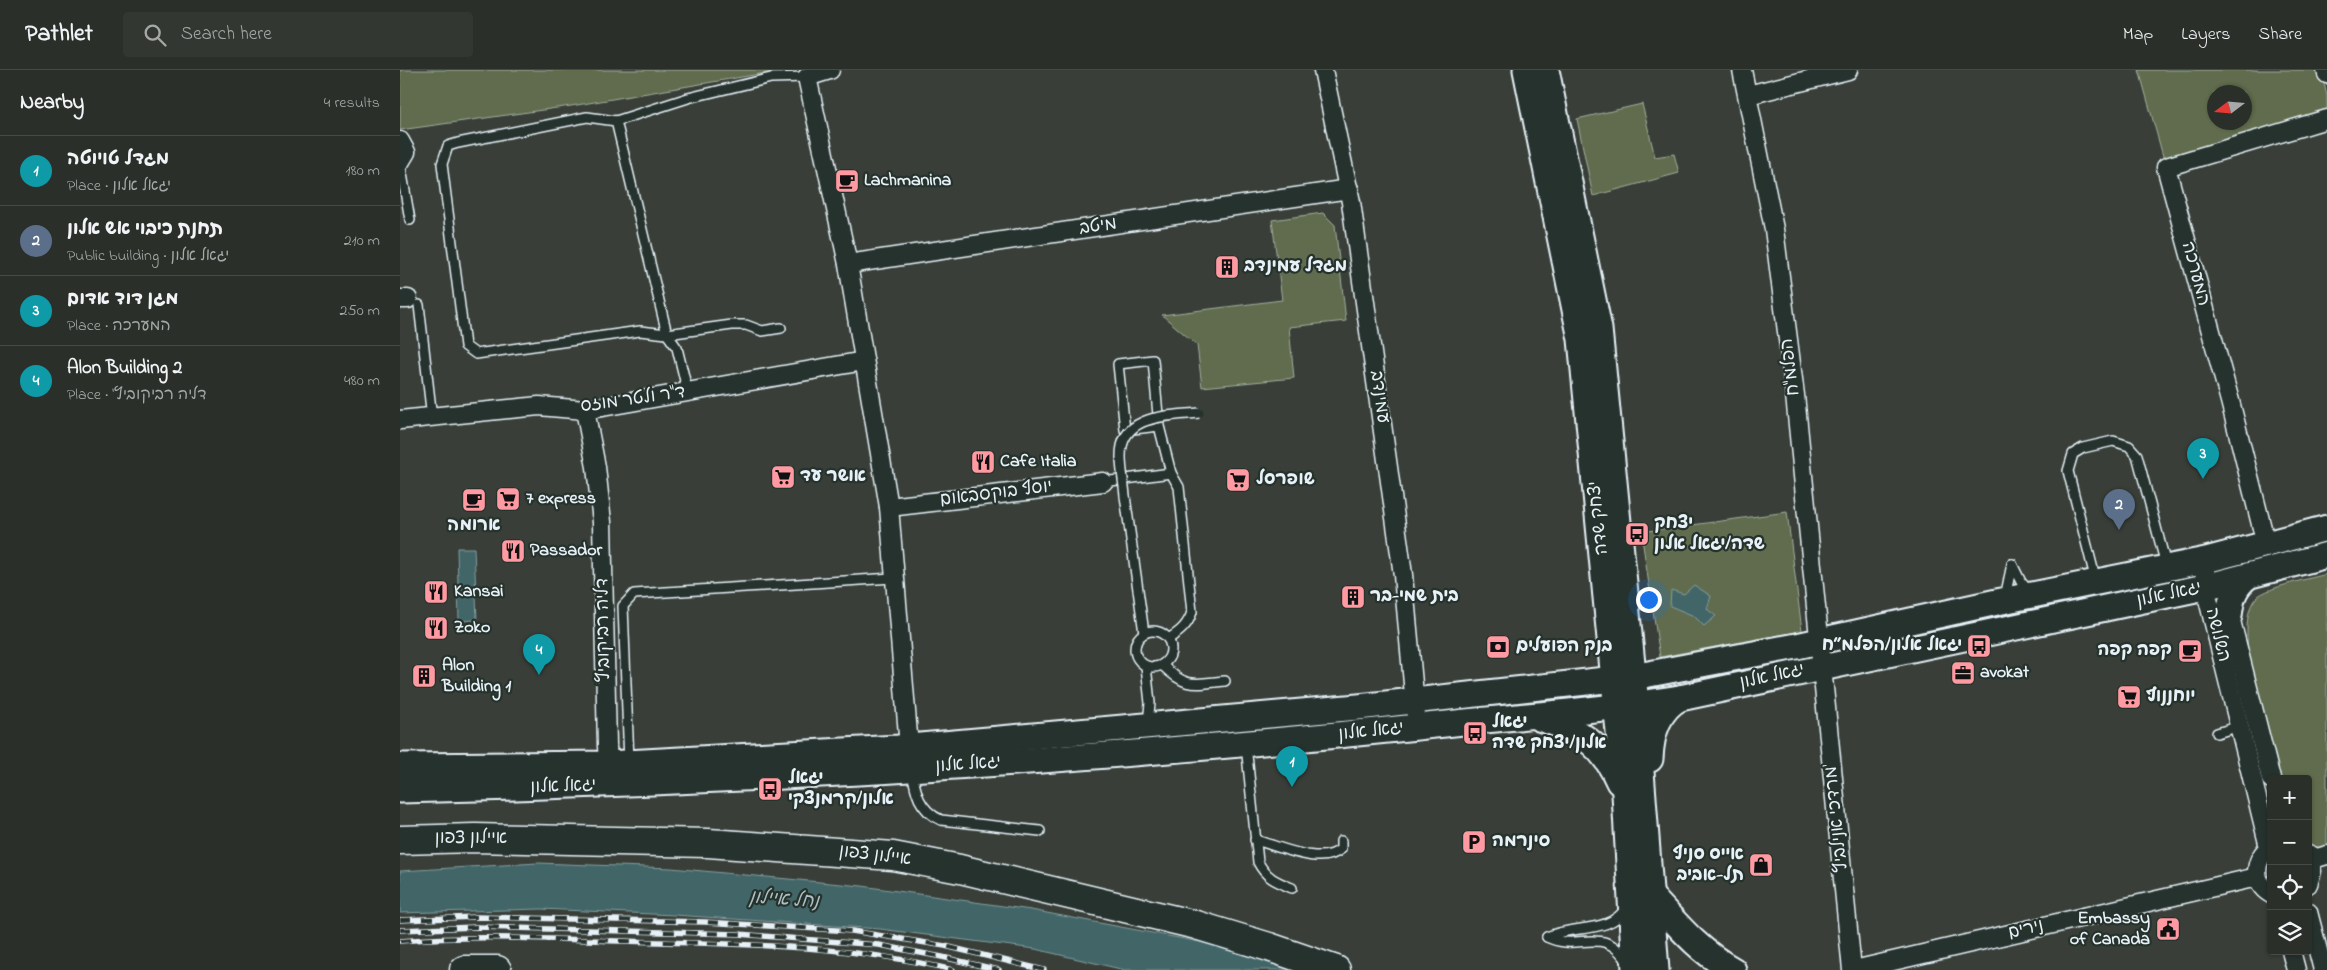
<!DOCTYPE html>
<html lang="en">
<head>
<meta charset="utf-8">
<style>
	:root { --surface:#2b2f2a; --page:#333732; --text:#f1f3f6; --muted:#a6a9a8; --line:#474a47; --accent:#ff9aa2 }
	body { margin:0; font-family:"Indie Flower","Playpen Sans Hebrew",sans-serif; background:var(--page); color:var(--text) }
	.controls { position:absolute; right:15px; bottom:15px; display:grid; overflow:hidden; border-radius:5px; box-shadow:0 1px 4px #0004 }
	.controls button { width:45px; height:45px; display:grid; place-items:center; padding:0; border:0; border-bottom:1px solid var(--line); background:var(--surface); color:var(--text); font:25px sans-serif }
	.compass { position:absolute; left:1807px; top:15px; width:45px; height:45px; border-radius:50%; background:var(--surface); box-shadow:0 1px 4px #0004; rotate:254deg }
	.you { position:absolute; left:1248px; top:529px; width:18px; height:18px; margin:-12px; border:4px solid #fff; border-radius:50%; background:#1a73e8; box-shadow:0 0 0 8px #1a73e833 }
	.badge { display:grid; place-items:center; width:32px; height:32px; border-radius:50%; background:var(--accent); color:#fff; font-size:16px; font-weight:700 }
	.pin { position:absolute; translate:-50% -41px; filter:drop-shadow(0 1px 2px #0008) }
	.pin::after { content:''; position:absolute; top:26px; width:18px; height:15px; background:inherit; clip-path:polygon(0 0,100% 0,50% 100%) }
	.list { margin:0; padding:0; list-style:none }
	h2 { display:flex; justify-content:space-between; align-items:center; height:65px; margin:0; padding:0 20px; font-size:21px }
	h2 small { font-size:16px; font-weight:400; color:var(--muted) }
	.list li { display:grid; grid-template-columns:32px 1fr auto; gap:15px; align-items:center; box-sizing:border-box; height:70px; padding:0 20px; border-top:1px solid var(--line) }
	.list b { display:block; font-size:19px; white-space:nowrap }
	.list p { margin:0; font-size:16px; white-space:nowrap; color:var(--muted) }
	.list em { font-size:16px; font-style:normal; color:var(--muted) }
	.icon { flex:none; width:28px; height:28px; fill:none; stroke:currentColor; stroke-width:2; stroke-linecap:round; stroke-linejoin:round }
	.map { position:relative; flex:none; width:1927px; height:900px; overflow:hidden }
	header { display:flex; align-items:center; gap:30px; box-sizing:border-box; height:70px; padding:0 25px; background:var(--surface); border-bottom:1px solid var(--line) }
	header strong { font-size:24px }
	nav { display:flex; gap:28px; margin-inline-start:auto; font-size:18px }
	.search { width:350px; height:45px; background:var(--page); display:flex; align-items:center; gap:12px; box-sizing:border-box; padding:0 18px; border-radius:5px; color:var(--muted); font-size:19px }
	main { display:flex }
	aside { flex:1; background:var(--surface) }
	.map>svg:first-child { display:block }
</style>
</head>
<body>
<header>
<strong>Pathlet</strong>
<div class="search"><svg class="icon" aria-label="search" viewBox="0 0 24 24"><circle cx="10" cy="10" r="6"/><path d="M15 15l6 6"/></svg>Search here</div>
<nav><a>Map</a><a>Layers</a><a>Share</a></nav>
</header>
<main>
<aside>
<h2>Nearby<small>4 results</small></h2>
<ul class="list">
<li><span class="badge" style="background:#0f9aa8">1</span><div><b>מגדל טויוטה</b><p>Place · יגאל אלון</p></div><em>180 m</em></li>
<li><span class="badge" style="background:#5c6f8a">2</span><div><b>תחנת כיבוי אש אלון</b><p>Public building · יגאל אלון</p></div><em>210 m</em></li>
<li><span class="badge" style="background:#0f9aa8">3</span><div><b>מגן דוד אדום</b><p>Place · המערכה</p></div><em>250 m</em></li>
<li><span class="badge" style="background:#0f9aa8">4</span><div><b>Alon Building 2</b><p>Place · 'דליה רביקוביץ</p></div><em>480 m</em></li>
</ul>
</aside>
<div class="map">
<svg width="1927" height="900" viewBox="0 0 1927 900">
	<rect width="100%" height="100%" fill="#393f38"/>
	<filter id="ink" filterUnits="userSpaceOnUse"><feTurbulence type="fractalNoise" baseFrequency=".02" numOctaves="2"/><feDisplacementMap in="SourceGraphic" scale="10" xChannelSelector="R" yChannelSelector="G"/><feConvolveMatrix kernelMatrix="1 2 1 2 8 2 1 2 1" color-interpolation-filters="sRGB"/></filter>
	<g filter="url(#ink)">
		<g fill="#606c4d" stroke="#a4aea2" fill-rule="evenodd">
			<path d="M0 0H377V1L171 36 0 60Z"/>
			<path d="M1739 0H1921L1927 26V49L1766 97ZM1814 22H1844V52H1814Z"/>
			<path d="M1242 34 1255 87 1274 84 1279 103 1193 126 1177 49Z"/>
			<path d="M923 143 935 155 946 251 889 257 894 308 802 317 797 275 762 245 882 230 872 150Z"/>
			<path d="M1387 442 1402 561 1260 587 1241 462Z"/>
			<path d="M1927 504V776L1921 778 1908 775V709H1880C1870 673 1828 554 1857 527 1868 517 1912 508 1927 504Z"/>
		</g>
		<g fill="#426667" stroke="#849ea1">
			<path d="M57 478H74L77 550 59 551Z"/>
			<path d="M1294 515 1311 526 1307 539 1316 546 1304 556 1294 546 1270 536 1271 520 1284 524Z"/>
			<path d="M138 793 271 798 462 816 631 840 800 872 896 900H725L635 879 480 859 274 845 141 839 0 843V801Z"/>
		</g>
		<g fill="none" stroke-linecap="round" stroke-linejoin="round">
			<defs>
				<g id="lane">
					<path d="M216 51 267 264 277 278 288 323"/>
					<path d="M0 92 10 150"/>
					<path d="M19 235 32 348"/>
					<path d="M381 258 362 261 346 255H332L267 264 240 261 76 284 65 276 42 94 48 76 58 73 187 47 216 51 288 28 371 8 407 7"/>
					<path d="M759 356 725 360 718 294 753 290 759 356 771 403"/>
					<path d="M703 412 771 403 779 417 792 542C788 555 780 562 768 569"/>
					<path d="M725 426 744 563"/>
					<path d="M1612 494 1621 512 1630 522"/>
					<path d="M1696 511 1668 401 1673 384 1683 378 1713 371 1729 376 1737 385 1766 495"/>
					<path d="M1601 526 1607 518 1612 494"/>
					<circle cx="753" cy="579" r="18"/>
					<path d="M762 595C787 619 793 614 825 611"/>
					<path d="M746 596 750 633 748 654"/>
					<path d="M1817 663 1840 656"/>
					<path d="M846 675 858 792C866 808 877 812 892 818"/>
					<path d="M229 692 223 536 234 524 493 508"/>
					<path d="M512 699C515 722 519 740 541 750L640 761"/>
					<path d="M855 770C879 776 921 797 941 779V771"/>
					<path d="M1147 867C1178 883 1205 853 1228 893"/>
					<path d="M1147 867C1173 854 1209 865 1227 837"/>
				</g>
				<g id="street">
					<path d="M430 0 407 7 448 194 489 437 510 689"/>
					<path d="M923 0 951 132 1003 505 1017 657"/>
					<path d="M1342 0 1374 159 1395 325 1452 900"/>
					<path d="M1926 0 1927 4"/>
					<path d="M1348 25 1448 0"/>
					<path d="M0 71 6 82 0 92"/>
					<path d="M448 194 949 119"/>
					<path d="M0 229H8"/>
					<path d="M185 340 196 397 202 452 207 676 208 694 212 705"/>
					<path d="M0 350 139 336 185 340 464 291"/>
					<path d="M489 437 703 412"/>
					<path d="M1866 474 1830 331 1766 97 1927 49"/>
					<path d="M1806 490 1804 513 1869 777"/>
					<path d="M1827 535 1871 709"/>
					<path d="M1871 776C1854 788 1851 813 1871 824"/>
					<path d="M1908 784 1917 788 1927 785"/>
					<path d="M1908 787 1912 801 1908 814"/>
					<path d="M1908 842 1923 900"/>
					<path d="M1891 881 1896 900"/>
					<path d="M1454 900 1857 807"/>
				</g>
				<g id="secondary">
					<path d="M1126 0 1181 269 1225 724 1235 900"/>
					<path d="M1146 0 1199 259 1236 635 1256 900"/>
					<path d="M1829 546C1831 528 1834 517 1848 506"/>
					<path d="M1139 648C1179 660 1202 673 1219 712"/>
					<path d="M1250 689C1251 665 1257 640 1280 628"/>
					<path d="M0 696 208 694 498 678 958 637 1233 607 1397 576 1597 532 1806 490 1927 458"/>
					<path d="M0 720C340 713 679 692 1017 657 1105 647 1193 642 1280 628L1805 517 1927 485"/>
					<path d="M1250 825C1276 853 1299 882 1333 900"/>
				</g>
				<g id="highway">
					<path d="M0 770 75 768 308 773 493 786 560 799 796 855 869 877 936 900"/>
					<path d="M64 900H97"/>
				</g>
			</defs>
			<use href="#lane" stroke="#e8f1f8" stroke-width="12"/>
			<use href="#street" stroke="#e8f1f8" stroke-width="21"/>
			<use href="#secondary" stroke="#e8f1f8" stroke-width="29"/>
			<use href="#highway" stroke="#e8f1f8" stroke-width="31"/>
			<use href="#lane" stroke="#26332d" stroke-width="9"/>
			<use href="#street" stroke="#26332d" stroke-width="18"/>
			<use href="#secondary" stroke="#26332d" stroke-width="25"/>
			<use href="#highway" stroke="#26332d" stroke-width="28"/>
			<defs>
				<g id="rail">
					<path d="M0 850 76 847 305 852 452 861 545 876 644 900"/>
					<path d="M0 860 76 857 338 864 479 875 542 887 599 900"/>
					<path d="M0 871C75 865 149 869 224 871 333 874 446 874 553 900"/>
				</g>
			</defs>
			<use href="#rail" stroke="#e8f1f8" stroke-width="5.5"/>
			<use href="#rail" stroke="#26332d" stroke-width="4" stroke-dasharray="11" stroke-linecap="butt"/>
			<defs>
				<path id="lane-bridge" d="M725 426C724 413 721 400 721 387 720 344 768 346 799 343"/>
			</defs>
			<use href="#lane-bridge" stroke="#e8f1f8" stroke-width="12" stroke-linecap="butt"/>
			<use href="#lane-bridge" stroke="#26332d" stroke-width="9"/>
		</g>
	</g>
	<defs>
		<symbol id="cafe-square" viewBox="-11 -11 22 22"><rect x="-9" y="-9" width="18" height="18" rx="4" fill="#ff9aa2" stroke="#26332d"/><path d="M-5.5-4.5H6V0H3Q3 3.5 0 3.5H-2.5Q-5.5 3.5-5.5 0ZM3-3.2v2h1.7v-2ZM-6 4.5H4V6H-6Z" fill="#111"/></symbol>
		<symbol id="building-square" viewBox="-11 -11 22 22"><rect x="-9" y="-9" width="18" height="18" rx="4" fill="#ff9aa2" stroke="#26332d"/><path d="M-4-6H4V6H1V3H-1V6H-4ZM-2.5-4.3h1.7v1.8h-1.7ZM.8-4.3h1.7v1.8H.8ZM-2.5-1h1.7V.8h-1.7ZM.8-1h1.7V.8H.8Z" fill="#111"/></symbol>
		<symbol id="restaurant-square" viewBox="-11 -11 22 22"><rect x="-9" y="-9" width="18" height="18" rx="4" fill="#ff9aa2" stroke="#26332d"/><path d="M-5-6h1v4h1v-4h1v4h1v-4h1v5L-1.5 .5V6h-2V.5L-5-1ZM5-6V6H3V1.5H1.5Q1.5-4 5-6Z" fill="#111"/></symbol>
		<symbol id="supermarket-square" viewBox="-11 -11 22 22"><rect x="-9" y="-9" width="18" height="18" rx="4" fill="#ff9aa2" stroke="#26332d"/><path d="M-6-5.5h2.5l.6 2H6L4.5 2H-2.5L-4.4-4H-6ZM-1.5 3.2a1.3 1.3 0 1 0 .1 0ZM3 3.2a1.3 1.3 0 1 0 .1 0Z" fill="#111"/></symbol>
		<symbol id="bus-square" viewBox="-11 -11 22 22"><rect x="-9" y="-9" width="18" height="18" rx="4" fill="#ff9aa2" stroke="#26332d"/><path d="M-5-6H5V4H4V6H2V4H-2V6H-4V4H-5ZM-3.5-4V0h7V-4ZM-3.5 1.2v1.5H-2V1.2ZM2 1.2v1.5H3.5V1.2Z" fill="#111"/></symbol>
		<symbol id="bank-square" viewBox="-11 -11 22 22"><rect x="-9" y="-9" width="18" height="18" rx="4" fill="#ff9aa2" stroke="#26332d"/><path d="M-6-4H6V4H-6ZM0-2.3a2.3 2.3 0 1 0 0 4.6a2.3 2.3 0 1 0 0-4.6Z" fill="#111"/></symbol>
		<symbol id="office-square" viewBox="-11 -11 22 22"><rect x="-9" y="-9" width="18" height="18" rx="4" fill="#ff9aa2" stroke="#26332d"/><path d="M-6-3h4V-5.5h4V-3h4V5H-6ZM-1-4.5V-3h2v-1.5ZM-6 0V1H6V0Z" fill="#111"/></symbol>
		<symbol id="parking-square" viewBox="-11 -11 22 22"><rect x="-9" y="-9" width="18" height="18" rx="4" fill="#ff9aa2" stroke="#26332d"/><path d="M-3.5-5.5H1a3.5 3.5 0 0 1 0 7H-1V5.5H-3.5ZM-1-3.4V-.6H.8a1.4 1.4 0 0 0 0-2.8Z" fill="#111"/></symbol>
		<symbol id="shop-square" viewBox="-11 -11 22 22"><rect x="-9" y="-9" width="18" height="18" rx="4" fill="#ff9aa2" stroke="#26332d"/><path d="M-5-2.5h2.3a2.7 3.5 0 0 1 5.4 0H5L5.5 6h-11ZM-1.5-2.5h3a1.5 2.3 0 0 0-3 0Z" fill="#111"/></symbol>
		<symbol id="civic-square" viewBox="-11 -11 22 22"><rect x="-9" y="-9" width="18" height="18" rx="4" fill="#ff9aa2" stroke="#26332d"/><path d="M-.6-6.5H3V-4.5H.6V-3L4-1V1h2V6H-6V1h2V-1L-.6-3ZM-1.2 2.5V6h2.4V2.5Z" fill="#111"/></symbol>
	</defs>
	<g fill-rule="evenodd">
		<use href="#cafe-square" x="433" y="97" width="28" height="28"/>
		<use href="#building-square" x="813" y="183" width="28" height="28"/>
		<use href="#restaurant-square" x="569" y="378" width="28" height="28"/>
		<use href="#supermarket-square" x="369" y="393" width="28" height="28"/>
		<use href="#supermarket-square" x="824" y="396" width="28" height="28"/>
		<use href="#supermarket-square" x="94" y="415" width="28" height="28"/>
		<use href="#cafe-square" x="60" y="416" width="28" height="28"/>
		<use href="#bus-square" x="1223" y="450" width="28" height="28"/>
		<use href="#restaurant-square" x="99" y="467" width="28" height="28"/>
		<use href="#restaurant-square" x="22" y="508" width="28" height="28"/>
		<use href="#building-square" x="939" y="513" width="28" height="28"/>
		<use href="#restaurant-square" x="22" y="544" width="28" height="28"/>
		<use href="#bus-square" x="1565" y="562" width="28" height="28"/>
		<use href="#bank-square" x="1084" y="563" width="28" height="28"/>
		<use href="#cafe-square" x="1776" y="567" width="28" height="28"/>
		<use href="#office-square" x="1549" y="589" width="28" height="28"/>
		<use href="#building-square" x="10" y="592" width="28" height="28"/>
		<use href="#supermarket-square" x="1715" y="613" width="28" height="28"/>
		<use href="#bus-square" x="1061" y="649" width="28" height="28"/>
		<use href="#bus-square" x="356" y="705" width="28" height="28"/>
		<use href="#parking-square" x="1060" y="758" width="28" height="28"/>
		<use href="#shop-square" x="1347" y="781" width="28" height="28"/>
		<use href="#civic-square" x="1754" y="845" width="28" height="28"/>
	</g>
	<g text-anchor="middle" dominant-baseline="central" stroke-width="4.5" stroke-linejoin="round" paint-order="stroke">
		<g font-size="18" font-weight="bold" fill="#e8f1f8" stroke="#26332d" text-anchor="start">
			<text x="464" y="111">Lachmanina</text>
			<text x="844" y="197">מגדל עמינדב</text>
			<text x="600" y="392">Cafe Italia</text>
			<text x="400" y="407">אושר עד</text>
			<text x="856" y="410">שופרסל</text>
			<text x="126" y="429">7 express</text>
			<text x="1254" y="454">יצחק<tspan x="1254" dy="21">שדה/יגאל אלון</tspan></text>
			<text x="74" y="456" text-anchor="middle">ארומה</text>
			<text x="130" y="481">Passador</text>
			<text x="54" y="522">Kansai</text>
			<text x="970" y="527">בית שמי-בר</text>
			<text x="54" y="558">Zoko</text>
			<text x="1562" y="576" text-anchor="end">יגאל אלון/הפלמ״ח</text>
			<text x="1116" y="577">בנק הפועלים</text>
			<text x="1772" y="581" text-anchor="end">קפה קפה</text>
			<text x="42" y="596">Alon<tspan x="42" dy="21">Building 1</tspan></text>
			<text x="1580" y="603">avokat</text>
			<text x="1746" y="627">יוחננוף</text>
			<text x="1092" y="653">יגאל<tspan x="1092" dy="21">אלון/יצחק שדה</tspan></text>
			<text x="388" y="709">יגאל<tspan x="388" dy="21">אלון/קרמנצקי</tspan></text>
			<text x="1092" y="772">סינרמה</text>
			<text x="1344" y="785" text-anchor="end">אייס סניף<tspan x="1344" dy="21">תל-אביב</tspan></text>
			<text x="1750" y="849" text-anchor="end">Embassy<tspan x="1750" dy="21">of Canada</tspan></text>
		</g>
		<g font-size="18" fill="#e8f1f8" stroke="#26332d">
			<text transform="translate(698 157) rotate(-8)">מיטב</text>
			<text transform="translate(1795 204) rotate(75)">המערכה</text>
			<text transform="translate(1391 297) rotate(-97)">הפלמ"ח</text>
			<text transform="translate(979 327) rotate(82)">עמינדב</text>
			<text transform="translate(233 330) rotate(-8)">ד"ר ולטר מוזס</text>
			<text transform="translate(596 424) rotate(-7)">יוסף בוקסבאום</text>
			<text transform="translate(1199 448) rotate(-96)">יצחק שדה</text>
			<text transform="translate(1769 525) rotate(-12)">יגאל אלון</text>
			<text transform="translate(204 561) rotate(-91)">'דליה רביקוביץ</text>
			<text transform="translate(1817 565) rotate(76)">השלושה</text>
			<text transform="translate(1372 607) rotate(-12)">יגאל אלון</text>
			<text transform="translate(971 662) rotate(-6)">יגאל אלון</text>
			<text transform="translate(568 695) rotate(-4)">יגאל אלון</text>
			<text transform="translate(163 717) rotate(-2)">יגאל אלון</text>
			<text transform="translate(1437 748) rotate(-96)">מרדכי אנילביץ'</text>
			<text x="71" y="769">איילון צפון</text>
			<text transform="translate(475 786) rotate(7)">איילון צפון</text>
			<text transform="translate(1626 860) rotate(-13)">נירים</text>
		</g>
		<g font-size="19" font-style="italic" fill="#aec0c5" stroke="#26332d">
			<text transform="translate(384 830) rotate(4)">נחל איילון</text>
		</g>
	</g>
</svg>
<div class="controls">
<button>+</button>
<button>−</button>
<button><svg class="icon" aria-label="locate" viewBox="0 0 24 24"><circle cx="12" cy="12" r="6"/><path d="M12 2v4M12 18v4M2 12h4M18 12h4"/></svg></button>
<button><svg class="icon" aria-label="layers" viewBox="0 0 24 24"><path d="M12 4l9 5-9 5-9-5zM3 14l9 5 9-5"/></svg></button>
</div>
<svg class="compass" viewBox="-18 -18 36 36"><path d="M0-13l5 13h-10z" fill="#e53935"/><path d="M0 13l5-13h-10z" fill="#a6a9a8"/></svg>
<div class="you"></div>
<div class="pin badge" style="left:892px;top:717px;background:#0f9aa8">1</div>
<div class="pin badge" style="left:1719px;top:460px;background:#5c6f8a">2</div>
<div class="pin badge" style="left:1803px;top:409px;background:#0f9aa8">3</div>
<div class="pin badge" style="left:139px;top:605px;background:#0f9aa8">4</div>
</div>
</main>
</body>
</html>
